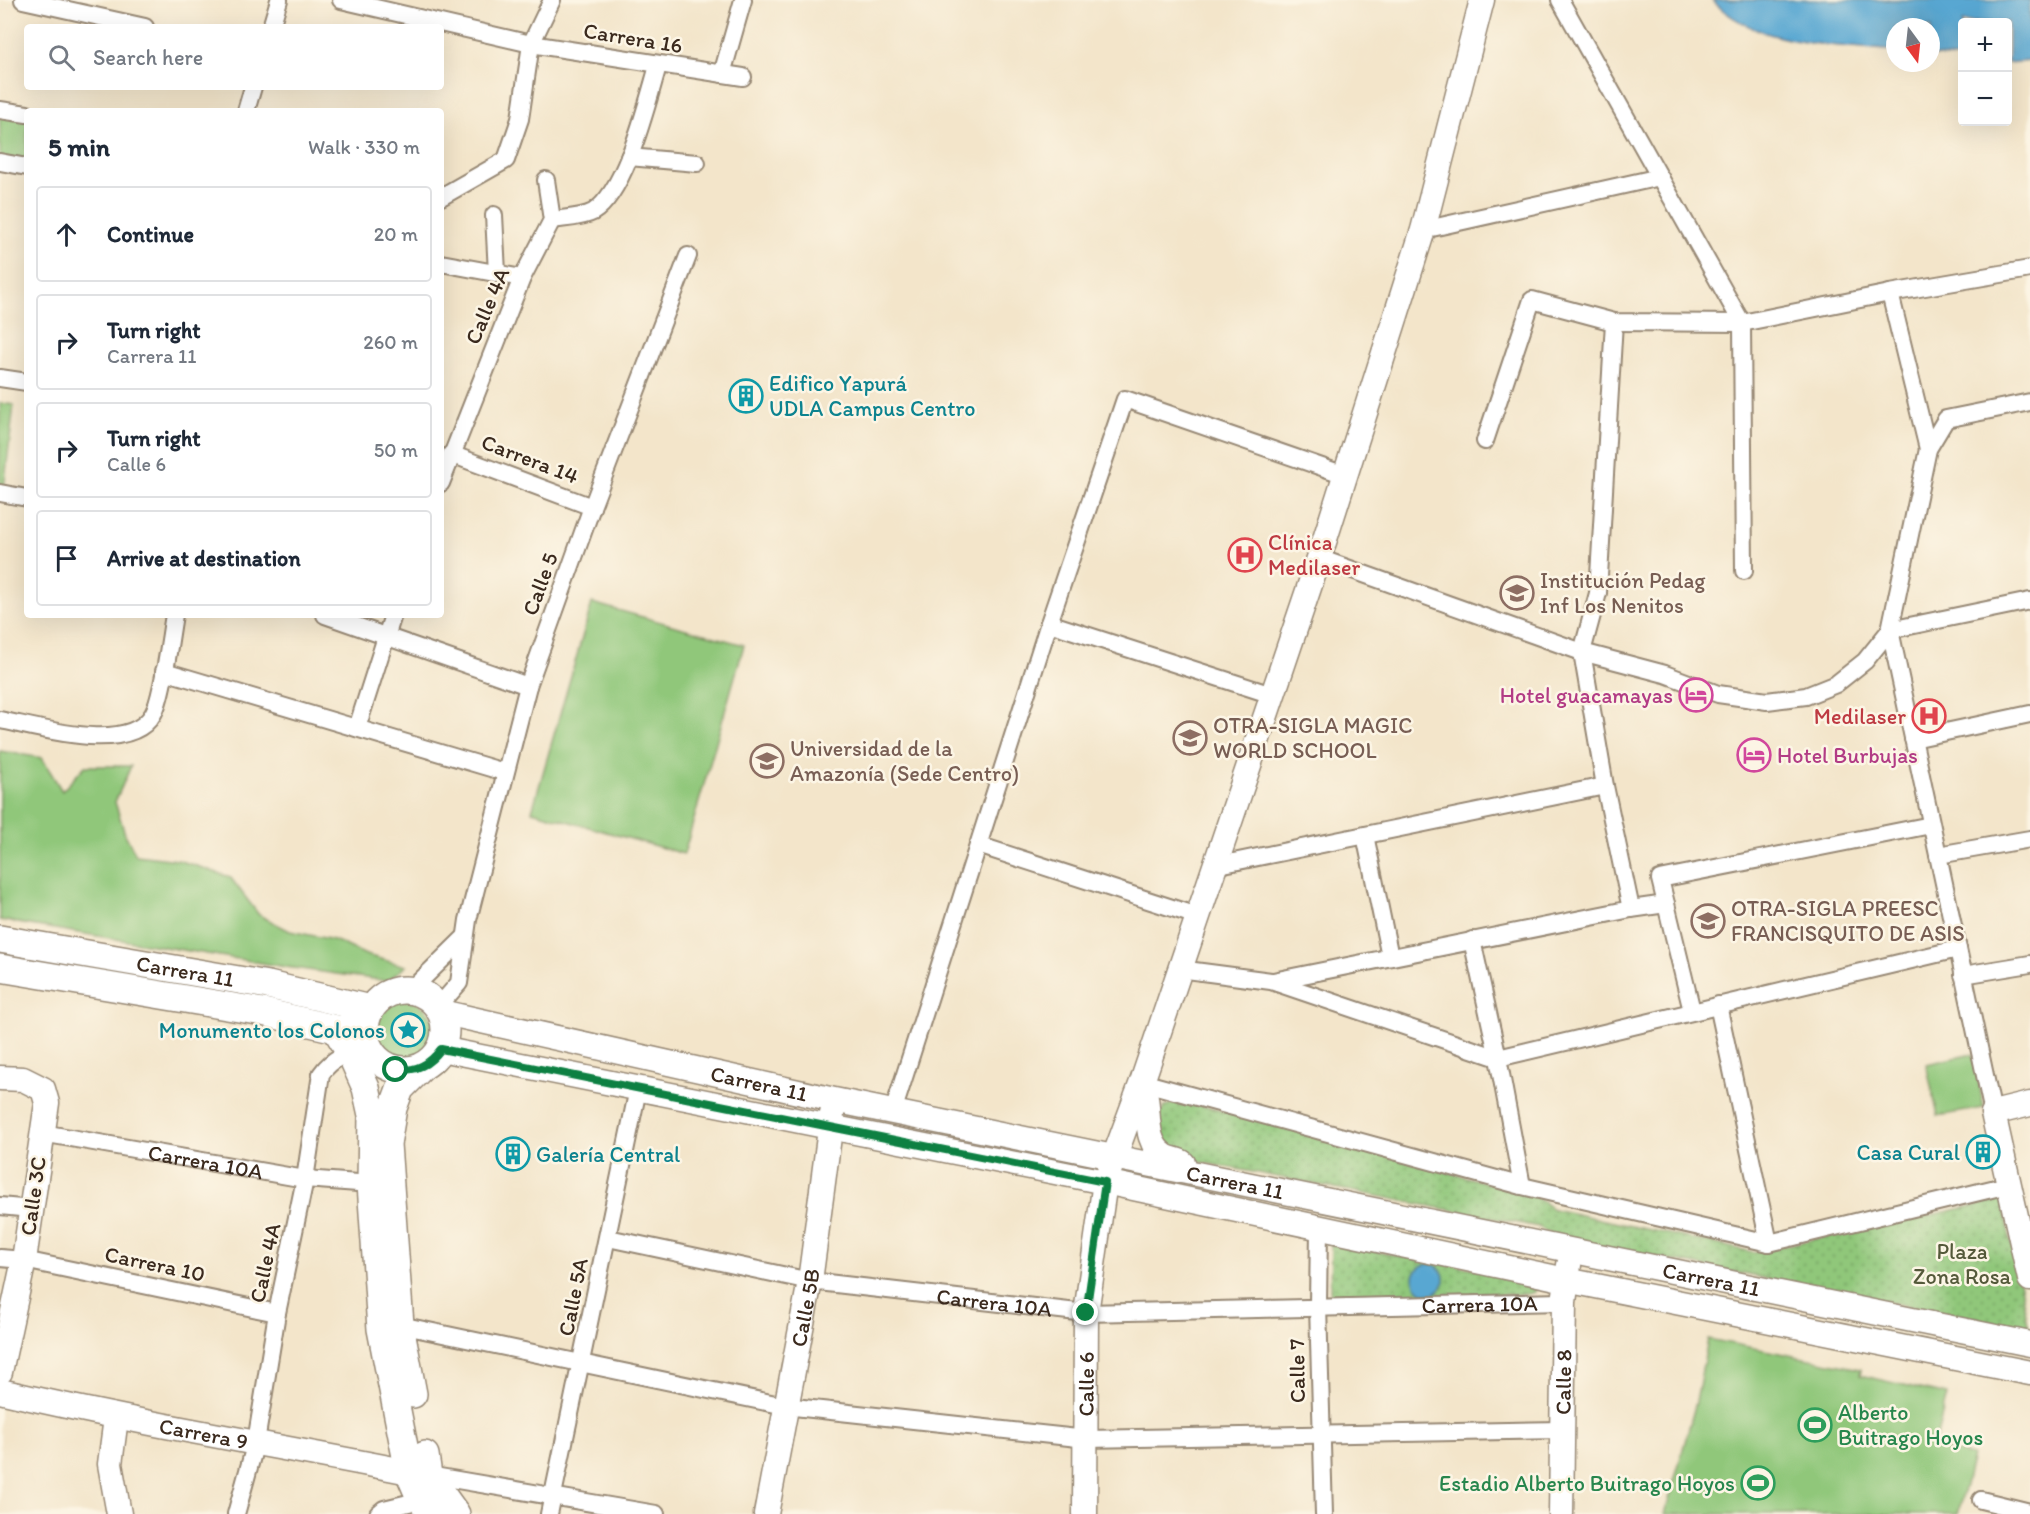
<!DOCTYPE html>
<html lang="en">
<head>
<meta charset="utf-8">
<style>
	:root { --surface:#fff; --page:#f2f2f3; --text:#1f2937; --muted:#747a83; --line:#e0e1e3 }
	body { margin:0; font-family:Itim,sans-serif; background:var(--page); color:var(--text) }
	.controls { position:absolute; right:18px; top:18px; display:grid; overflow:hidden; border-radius:6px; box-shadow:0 6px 24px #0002 }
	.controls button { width:54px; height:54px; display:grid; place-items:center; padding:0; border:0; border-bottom:2px solid var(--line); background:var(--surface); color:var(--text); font:30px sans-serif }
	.compass { position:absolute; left:1886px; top:18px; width:54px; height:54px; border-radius:50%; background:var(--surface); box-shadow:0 6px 24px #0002; rotate:165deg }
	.stop { position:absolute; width:18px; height:18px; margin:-14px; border:4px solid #0b8043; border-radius:50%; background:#fff }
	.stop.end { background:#0b8043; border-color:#fff; box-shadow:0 2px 6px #0008 }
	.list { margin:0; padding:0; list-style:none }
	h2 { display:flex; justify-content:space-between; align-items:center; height:78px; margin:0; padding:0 24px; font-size:26px }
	h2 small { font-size:20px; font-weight:400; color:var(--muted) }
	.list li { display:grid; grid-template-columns:39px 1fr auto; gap:18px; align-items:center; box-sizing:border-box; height:96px; margin:0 12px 12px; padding:0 12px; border:2px solid var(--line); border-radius:6px }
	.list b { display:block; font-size:22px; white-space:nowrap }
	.list p { margin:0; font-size:20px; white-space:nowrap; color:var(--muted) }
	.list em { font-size:20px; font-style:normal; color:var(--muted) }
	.icon { flex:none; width:33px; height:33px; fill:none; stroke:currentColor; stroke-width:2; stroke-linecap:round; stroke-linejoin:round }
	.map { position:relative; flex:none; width:2030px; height:1514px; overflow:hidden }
	.search { position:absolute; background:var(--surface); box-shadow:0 6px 24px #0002; left:24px; top:24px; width:420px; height:66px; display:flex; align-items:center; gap:15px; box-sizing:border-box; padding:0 21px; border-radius:6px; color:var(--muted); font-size:22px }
	.panel { position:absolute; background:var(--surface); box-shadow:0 6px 24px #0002; left:24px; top:108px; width:420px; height:510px; border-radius:6px }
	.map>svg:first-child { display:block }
</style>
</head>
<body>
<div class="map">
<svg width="2030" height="1514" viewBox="0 0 2030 1514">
	<defs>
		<pattern id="park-dots" width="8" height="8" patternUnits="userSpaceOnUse" patternTransform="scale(1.5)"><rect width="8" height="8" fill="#90c77a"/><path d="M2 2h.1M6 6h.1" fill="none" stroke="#77a263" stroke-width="1.8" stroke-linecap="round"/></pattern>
	</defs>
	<rect width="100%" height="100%" fill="#fcf5e5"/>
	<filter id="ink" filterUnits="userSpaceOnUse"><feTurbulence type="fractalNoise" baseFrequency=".0167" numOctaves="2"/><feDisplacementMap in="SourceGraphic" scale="12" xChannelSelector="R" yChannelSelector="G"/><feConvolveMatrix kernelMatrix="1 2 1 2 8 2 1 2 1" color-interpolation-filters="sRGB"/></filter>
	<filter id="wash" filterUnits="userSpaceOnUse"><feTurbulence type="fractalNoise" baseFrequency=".008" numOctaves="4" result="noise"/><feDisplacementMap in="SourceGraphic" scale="24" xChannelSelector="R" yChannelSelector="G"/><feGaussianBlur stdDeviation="1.35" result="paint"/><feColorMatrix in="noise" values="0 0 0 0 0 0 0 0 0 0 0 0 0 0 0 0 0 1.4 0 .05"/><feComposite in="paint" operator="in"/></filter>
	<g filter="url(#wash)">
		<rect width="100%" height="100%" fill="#f3e5ca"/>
		<g fill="#90c77a" stroke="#66784c" stroke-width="1.5">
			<path d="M0 114 27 119V162L0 157Z"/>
			<path d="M0 403 14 405 4 489 0 488Z"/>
			<path d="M592 603 744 645 684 854 532 811Z"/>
			<path d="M0 751 42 758 62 791 85 766H131L115 802 125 834 136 855 178 860 230 877 259 915 290 931 334 940 366 955 406 966 387 981 286 967 0 920Z"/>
			<circle cx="404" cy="1030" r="30"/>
			<path d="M1973 1054 1984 1108 1938 1116 1926 1064Z"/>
			<path d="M1708 1339 1861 1369 1860 1375 1947 1395 1934 1447 1972 1456 1958 1514H1665L1696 1402Z"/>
		</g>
		<g fill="url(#park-dots)" stroke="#66784c" stroke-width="1.5">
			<path d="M1181 1100 1533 1195 1553 1209 1753 1252 2002 1200 2029 1329 1556 1238 1539 1227 1174 1157 1162 1145 1158 1118 1165 1106Z"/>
			<path d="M1331 1244 1530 1278 1535 1281V1292L1528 1294 1330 1299Z"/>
		</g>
		<g fill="#59a7d2" stroke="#4a6878" stroke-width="1.5">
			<path d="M1712 0H2030V61L2008 63V22H1962V59L1931 55V27H1895V51C1835 44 1757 48 1712 0Z"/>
			<circle cx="1429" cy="1279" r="15"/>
		</g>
	</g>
	<g filter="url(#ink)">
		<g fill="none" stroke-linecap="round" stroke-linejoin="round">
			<defs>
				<g id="street">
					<path d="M23 0 145 27"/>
					<path d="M341 0 531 44 743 77"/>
					<path d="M1560 0 1742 323 1744 571"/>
					<path d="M271 27 279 0"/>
					<path d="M722 74 743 0"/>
					<path d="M0 110 27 114"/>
					<path d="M246 111 253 87"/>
					<path d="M629 157 697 163"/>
					<path d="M0 162 27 167"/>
					<path d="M441 197 506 160 520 119 531 44 552 0"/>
					<path d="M494 215 497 273"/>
					<path d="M552 220C564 218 582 218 593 212 626 192 647 103 658 66"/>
					<path d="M1423 230 1660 177"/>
					<path d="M441 263 522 278"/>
					<path d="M1890 293 1928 449"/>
					<path d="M1614 322 1598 593 1582 652 1605 786 1631 909"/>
					<path d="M0 378 27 382"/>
					<path d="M1485 441 1532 300 1614 322 1742 323 1890 293 2030 269"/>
					<path d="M451 454 592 507"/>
					<path d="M441 483 522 278 552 220 546 180"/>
					<path d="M0 493 27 498"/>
					<path d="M1319 558 1582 652 1665 674 1718 694 1767 701 1806 696 1836 684 1865 661 1890 630 2030 601"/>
					<path d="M325 615 528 686"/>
					<path d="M1049 623 1272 695"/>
					<path d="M164 671 504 772"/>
					<path d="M0 720C38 727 129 756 153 714 163 697 170 637 174 615"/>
					<path d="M357 728 393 615"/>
					<path d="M1913 739 2030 714"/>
					<path d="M1365 835 1390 957"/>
					<path d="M978 845 1197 916"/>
					<path d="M1938 855 2030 839"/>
					<path d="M1214 866 1605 786"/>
					<path d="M1472 940 1498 1058 1522 1186"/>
					<path d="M1179 969 1271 981 1498 1058 1958 949"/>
					<path d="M1963 975 2030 964"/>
					<path d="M1273 981 1631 909 1666 904"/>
					<path d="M411 990 464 938"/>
					<path d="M1718 1005 1769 1243"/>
					<path d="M438 1007 459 983 468 920 528 686 592 507 688 256"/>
					<path d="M1692 1011 1660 879 1931 825"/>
					<path d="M1142 1082 1522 1186 1769 1243 2008 1185"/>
					<path d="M893 1112 1049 623 1125 399 1345 475"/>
					<path d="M1993 1113 1890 630 1928 449 1946 419 2030 402"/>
					<path id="s1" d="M42 1133 305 1179 371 1184"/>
					<path d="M0 1206 31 1209"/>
					<path d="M1319 1227 1318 1306 1324 1514"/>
					<path id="s2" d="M608 1238 810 1281 1086 1313 1564 1302"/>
					<path d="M0 1258 24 1260 277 1313"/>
					<path d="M400 1325 785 1406 1087 1439 1563 1430"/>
					<path d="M428 1475 656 1514"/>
					<path d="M1981 1500 2030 1512"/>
					<path d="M236 1514 256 1442 277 1313 305 1179 321 1074C333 1057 348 1052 368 1048"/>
					<path d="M378 1514 384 1509 421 1500"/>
					<path d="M549 1514 638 1089"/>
				</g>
				<g id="secondary">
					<path id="s3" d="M441 1012 834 1100 2030 1344"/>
					<path d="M441 1049 1105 1182 1566 1280 2030 1373"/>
					<path d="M0 1078 23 1079 43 1089 47 1103 24 1260 0 1372"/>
					<path d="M1144 1088C1151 1110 1142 1142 1165 1156 1171 1160 1178 1159 1183 1163"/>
					<path d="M2030 1104 1993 1113 2030 1279"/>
					<path id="s4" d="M0 1391C136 1423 273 1445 409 1472"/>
					<path d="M116 1418 110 1464 119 1514"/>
					<path id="s5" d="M766 1514 810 1281 832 1114"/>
					<path id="s6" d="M1085 1514 1086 1313 1105 1182 1142 1082 1319 558 1423 230 1482 0"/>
					<path id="s7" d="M1561 1514 1564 1302 1569 1265"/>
				</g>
				<g id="primary">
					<path id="s8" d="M0 939 268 985 370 1009"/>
					<path d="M0 968 263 1012 336 1029 364 1031"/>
					<circle cx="405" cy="1030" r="40"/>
					<path d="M336 1029 350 1052 366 1088 372 1115 371 1184 381 1329 409 1472 421 1500 432 1514"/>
					<path d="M413 1394 400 1325 387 1144 393 1108 400 1089 422 1067"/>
					<path d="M425 1455 428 1475 456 1514"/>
				</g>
			</defs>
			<use href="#street" stroke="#978874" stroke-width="20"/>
			<use href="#secondary" stroke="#978874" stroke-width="27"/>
			<use href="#primary" stroke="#978874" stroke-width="30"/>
			<use href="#street" stroke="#fff" stroke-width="16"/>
			<use href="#secondary" stroke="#fff" stroke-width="24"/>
			<use href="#primary" stroke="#fff" stroke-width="27"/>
		</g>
	</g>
	<g fill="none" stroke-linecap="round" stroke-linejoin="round" filter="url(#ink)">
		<path stroke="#0b8043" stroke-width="8" d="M396 1070C417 1071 429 1065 441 1049L1105 1182 1086 1313"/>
	</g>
	<defs>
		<symbol id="building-ring" viewBox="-11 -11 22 22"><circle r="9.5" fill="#fcf5e5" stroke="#0f9aa8" stroke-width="1.5"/><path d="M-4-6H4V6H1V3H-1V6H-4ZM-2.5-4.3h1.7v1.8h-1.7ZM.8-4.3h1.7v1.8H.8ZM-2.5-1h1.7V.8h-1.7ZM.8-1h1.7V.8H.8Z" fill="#0f9aa8"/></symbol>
		<symbol id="hospital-ring" viewBox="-11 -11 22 22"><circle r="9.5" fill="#fcf5e5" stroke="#e0444e" stroke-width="1.5"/><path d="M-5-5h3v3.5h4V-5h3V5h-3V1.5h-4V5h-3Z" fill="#e0444e"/></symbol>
		<symbol id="school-ring" viewBox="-11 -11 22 22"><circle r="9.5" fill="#fcf5e5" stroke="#8d6e63" stroke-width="1.5"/><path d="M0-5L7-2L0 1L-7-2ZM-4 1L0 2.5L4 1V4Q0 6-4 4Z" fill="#8d6e63"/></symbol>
		<symbol id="hotel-ring" viewBox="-11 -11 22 22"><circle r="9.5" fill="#fcf5e5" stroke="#d1479c" stroke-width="1.5"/><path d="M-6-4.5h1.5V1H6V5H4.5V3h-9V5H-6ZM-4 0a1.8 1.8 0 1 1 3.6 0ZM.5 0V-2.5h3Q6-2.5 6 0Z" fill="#d1479c"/></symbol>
		<symbol id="university-ring" viewBox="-11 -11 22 22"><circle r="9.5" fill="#fcf5e5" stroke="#8d6e63" stroke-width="1.5"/><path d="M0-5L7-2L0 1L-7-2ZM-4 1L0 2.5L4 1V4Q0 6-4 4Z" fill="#8d6e63"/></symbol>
		<symbol id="sight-ring" viewBox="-11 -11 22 22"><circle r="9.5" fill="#fcf5e5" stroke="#0f9aa8" stroke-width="1.5"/><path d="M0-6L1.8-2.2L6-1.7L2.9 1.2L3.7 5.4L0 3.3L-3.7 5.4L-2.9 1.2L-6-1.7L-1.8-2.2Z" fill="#0f9aa8"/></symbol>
		<symbol id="stadium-ring" viewBox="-11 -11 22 22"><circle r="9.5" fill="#fcf5e5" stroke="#2e9e5b" stroke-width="1.5"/><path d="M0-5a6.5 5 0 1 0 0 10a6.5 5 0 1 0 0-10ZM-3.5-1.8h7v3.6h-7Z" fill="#2e9e5b"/></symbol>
	</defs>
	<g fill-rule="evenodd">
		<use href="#building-ring" x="727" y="377" width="38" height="38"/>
		<use href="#hospital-ring" x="1226" y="536" width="38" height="38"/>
		<use href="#school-ring" x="1498" y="574" width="38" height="38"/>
		<use href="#hotel-ring" x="1677" y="676" width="38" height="38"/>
		<use href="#hospital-ring" x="1910" y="697" width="38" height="38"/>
		<use href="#school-ring" x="1171" y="719" width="38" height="38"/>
		<use href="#hotel-ring" x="1735" y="736" width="38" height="38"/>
		<use href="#university-ring" x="748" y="742" width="38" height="38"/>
		<use href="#school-ring" x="1689" y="902" width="38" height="38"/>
		<use href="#sight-ring" x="389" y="1011" width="38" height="38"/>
		<use href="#building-ring" x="1964" y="1133" width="38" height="38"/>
		<use href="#building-ring" x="494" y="1135" width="38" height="38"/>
		<use href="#stadium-ring" x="1796" y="1406" width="38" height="38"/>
		<use href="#stadium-ring" x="1739" y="1464" width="38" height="38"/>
	</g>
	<g text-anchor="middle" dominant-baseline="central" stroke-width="5" stroke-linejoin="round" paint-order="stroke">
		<g font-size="22" fill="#3b2a1e" stroke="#fcf5e5">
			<text transform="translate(633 38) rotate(9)">Carrera 16</text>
			<text transform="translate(487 306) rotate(-67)">Calle 4A</text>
			<text transform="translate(530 459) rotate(21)">Carrera 14</text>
			<text transform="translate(540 584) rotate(-70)">Calle 5</text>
			<text stroke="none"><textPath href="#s8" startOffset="188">Carrera 11</textPath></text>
			<text stroke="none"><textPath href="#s3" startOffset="326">Carrera 11</textPath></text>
			<text stroke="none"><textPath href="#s1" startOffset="166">Carrera 10A</textPath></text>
			<text stroke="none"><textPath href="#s3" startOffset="812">Carrera 11</textPath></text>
			<text transform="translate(33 1196) rotate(-82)">Calle 3C</text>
			<text transform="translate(265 1263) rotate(-78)">Calle 4A</text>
			<text transform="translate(155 1264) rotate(12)">Carrera 10</text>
			<text stroke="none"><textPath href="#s3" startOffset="1298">Carrera 11</textPath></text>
			<text transform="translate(573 1297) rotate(-79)">Calle 5A</text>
			<text stroke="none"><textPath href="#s2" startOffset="392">Carrera 10A</textPath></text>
			<text stroke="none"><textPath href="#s2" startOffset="878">Carrera 10A</textPath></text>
			<text stroke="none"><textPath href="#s5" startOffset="210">Calle 5B</textPath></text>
			<text transform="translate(1297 1371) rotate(-91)">Calle 7</text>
			<text stroke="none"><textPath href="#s7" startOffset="132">Calle 8</textPath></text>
			<text stroke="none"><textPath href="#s6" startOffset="130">Calle 6</textPath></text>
			<text stroke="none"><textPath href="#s4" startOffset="208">Carrera 9</textPath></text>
		</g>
		<g font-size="22" fill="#0d838f" stroke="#fcf5e5" text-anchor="start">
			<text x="769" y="383">Edifico Yapurá<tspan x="769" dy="25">UDLA Campus Centro</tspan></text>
			<text x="385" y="1030" text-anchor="end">Monumento los Colonos</text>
			<text x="1960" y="1152" text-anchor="end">Casa Cural</text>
			<text x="536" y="1154">Galería Central</text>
		</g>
		<g font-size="22" fill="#be3a42" stroke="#fcf5e5" text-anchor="start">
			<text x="1268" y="542">Clínica<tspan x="1268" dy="25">Medilaser</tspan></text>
			<text x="1906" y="716" text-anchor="end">Medilaser</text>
		</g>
		<g font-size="22" fill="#785e54" stroke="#fcf5e5" text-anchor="start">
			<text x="1540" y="580">Institución Pedag<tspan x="1540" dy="25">Inf Los Nenitos</tspan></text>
			<text x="1213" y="725">OTRA-SIGLA MAGIC<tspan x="1213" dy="25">WORLD SCHOOL</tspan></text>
			<text x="790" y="748">Universidad de la<tspan x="790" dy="25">Amazonía (Sede Centro)</tspan></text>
			<text x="1731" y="908">OTRA-SIGLA PREESC<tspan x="1731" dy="25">FRANCISQUITO DE ASIS</tspan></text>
		</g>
		<g font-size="22" fill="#b23c85" stroke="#fcf5e5" text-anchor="end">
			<text x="1673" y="695">Hotel guacamayas</text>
			<text x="1777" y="755" text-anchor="start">Hotel Burbujas</text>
		</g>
		<g font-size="22" fill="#54593a" stroke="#fcf5e5">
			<text x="1962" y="1251">Plaza<tspan x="1962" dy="25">Zona Rosa</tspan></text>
		</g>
		<g font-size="22" fill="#27864d" stroke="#fcf5e5" text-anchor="start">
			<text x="1838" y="1412">Alberto<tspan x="1838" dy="25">Buitrago Hoyos</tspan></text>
			<text x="1735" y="1483" text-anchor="end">Estadio Alberto Buitrago Hoyos</text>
		</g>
	</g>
</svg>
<div class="controls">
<button>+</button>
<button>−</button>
</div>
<svg class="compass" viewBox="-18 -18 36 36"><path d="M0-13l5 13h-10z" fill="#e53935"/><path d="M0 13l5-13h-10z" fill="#747a83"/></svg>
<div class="stop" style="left:396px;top:1070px"></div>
<div class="stop end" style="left:1086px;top:1313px"></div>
<div class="search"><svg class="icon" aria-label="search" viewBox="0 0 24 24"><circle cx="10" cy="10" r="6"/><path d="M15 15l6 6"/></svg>Search here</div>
<section class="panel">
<h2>5 min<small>Walk · 330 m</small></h2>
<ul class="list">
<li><svg class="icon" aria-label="ahead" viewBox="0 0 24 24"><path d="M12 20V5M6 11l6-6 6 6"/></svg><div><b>Continue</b></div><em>20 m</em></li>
<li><svg class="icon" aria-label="right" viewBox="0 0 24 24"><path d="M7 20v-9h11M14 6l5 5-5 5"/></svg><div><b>Turn right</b><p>Carrera 11</p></div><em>260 m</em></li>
<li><svg class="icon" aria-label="right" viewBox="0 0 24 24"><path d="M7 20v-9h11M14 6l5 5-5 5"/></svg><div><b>Turn right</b><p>Calle 6</p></div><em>50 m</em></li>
<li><svg class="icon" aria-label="arrive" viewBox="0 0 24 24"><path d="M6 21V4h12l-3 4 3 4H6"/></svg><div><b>Arrive at destination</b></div></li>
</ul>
</section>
</div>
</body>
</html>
